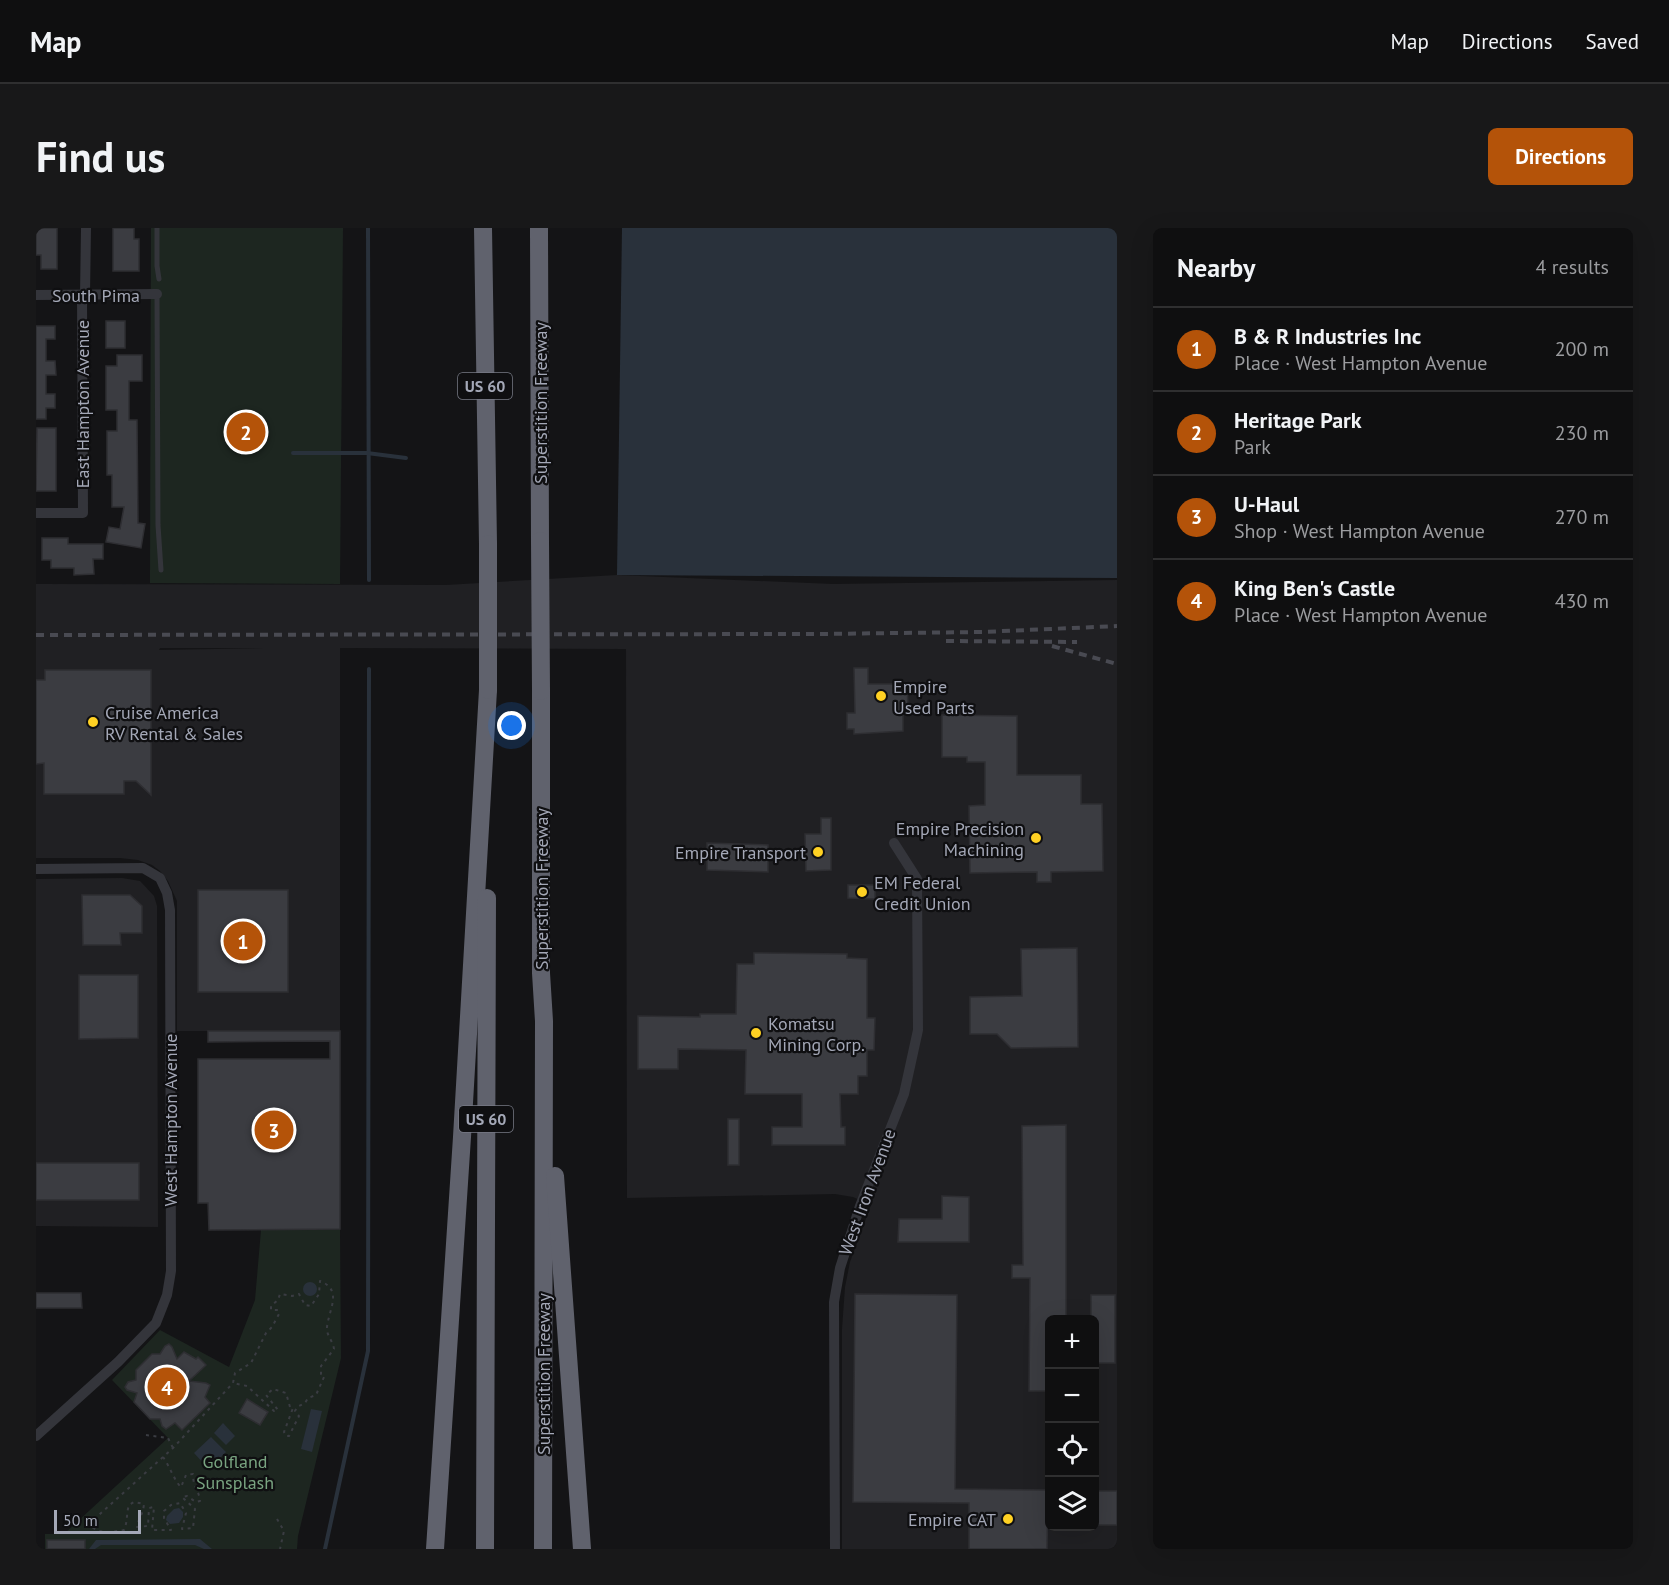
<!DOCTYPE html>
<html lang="en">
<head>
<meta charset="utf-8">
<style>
	:root { --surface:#0f0f10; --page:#181819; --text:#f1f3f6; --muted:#9b9c9f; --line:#2f2f30; --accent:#b45309 }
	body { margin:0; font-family:"PT Sans",sans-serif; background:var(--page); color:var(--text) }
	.controls { position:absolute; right:18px; bottom:18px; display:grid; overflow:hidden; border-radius:9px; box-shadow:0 6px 24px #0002 }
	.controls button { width:54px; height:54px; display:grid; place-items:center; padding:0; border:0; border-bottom:2px solid var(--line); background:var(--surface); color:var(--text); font:30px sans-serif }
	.scale { position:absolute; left:18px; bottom:15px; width:87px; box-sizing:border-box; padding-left:6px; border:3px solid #a4a8b7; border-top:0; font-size:16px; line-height:21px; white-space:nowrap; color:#a4a8b7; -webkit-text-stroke:4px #0f0f11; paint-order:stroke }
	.you { position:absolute; left:476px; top:498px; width:21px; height:21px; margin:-15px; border:4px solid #fff; border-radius:50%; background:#1a73e8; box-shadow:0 0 0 9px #1a73e833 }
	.badge { display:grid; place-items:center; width:39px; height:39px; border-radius:50%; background:var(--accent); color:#fff; font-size:20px; font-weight:700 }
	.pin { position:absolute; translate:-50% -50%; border:3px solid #fff; box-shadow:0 2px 6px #0006 }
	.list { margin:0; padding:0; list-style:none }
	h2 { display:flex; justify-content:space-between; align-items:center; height:78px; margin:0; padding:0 24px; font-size:26px }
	h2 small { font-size:20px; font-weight:400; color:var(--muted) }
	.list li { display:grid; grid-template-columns:39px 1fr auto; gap:18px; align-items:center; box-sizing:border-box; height:84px; padding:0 24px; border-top:2px solid var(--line) }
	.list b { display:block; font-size:22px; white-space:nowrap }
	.list p { margin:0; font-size:20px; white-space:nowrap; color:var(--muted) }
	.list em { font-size:20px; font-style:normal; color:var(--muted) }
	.icon { flex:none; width:33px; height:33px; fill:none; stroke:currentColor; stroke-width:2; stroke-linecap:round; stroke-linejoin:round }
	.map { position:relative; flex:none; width:1081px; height:1321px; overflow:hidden; border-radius:9px }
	header { display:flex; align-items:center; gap:36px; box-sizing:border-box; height:84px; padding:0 30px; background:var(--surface); border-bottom:2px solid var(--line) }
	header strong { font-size:28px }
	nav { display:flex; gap:33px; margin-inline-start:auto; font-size:21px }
	.intro { display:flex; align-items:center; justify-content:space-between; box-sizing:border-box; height:144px; padding:0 36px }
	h1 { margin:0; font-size:42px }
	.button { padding:15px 27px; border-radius:9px; background:var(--accent); color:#fff; font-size:21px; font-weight:700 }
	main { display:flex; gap:36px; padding:0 36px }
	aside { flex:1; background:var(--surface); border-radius:9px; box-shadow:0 6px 24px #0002 }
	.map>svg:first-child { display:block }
</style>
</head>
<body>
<header>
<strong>Map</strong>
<nav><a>Map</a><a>Directions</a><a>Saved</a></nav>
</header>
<div class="intro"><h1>Find us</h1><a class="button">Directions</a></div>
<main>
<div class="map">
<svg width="1081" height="1321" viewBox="0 0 1081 1321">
	<rect width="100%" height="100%" fill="#141416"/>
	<g fill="#202023" fill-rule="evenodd">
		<path d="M581 347 797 356 1081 352V1321H806V1101L809 1059 814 1034 835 977 817 969 799 966 591 970 590 421 304 420V803H141V673L132 653 124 643 116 637 102 632 84 630H0V356L410 357ZM124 420H229L123 422ZM1014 1092H1058V1298H1014Z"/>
		<path d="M86 650 104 653 118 668 121 678 122 999 0 998V651Z"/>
	</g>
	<g fill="#1d2620">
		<path d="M115 0H307L304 356 114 355Z"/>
		<path d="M304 1001 305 1130 262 1308 261 1321H9V1306H28L132 1210 76 1152 124 1102 193 1139 219 1072 225 1002Z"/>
	</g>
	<g fill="#29313b">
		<path d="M586 0H1081V350L581 347Z"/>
		<circle cx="274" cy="1061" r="7"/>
		<path d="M275 1181 286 1183 276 1224 265 1221Z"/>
		<path d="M187 1195 199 1208 190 1217 178 1205Z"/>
		<path d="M175 1209 190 1224 182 1232 178 1229 169 1237 158 1225Z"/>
		<path d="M143 1280 147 1284V1289L143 1295 134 1296 130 1292 131 1288 138 1281Z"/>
		<path d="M164 1311 176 1321H168L159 1317H65L59 1321H53L60 1312Z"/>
	</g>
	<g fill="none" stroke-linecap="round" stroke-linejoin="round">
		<g stroke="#29313b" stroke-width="4">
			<path d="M332 0 333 352"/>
			<path d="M257 225H331L370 230"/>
			<path d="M289 1321 332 1123 333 441"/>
		</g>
	</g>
	<g fill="#3b3c41" stroke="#2e2e32" stroke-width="1.5">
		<path d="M0 0H21V41H5V27H0Z"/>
		<path d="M77 0H98V11H103V43H77Z"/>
		<rect x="70" y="93" width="19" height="27"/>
		<path d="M0 98H19V111H10V133H19L20 147H10V166H19V180H10V191H0Z"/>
		<path d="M81 127H106V153H93V192H101L102 295 109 296 105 320 70 314 73 299 84 301 88 279H76V247H71V203H81V182H70V138H81Z"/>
		<path d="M1 200H20V263H0Z"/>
		<path d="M6 310H32V316H67V331H57L58 346 38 347V340H15V332H6Z"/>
		<path d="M818 440H832V456H871L872 479H867V503L818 506V501H811V485H819Z"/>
		<path d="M9 442H115V567L100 553H88V566H8V535L0 536V452H9Z"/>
		<path d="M906 487 981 488V547H1045V576H1066L1067 643 1015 644V654H1001V644L934 645 933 578 949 577V534H931V529H906Z"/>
		<path d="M785 590H795V642L770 643 769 606H785Z"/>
		<path d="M671 615 732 617V644L671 642Z"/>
		<path d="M812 657H839V671L812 670Z"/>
		<rect x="162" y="662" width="90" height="102"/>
		<path d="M46 667H94L106 678V705H84L85 717H47Z"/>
		<path d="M1041 720 1042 819 975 820 961 806H934V769L986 768 985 721Z"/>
		<path d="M718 725 811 726V730L831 731V790H839L838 822H831V848H822V866H804L805 899H809V917H736V899H766V866H709L710 822 642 821V841H602V788L664 789V786H700L701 736H718Z"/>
		<path d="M43 747H102V810L43 811Z"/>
		<path d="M172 803H304V1001L173 1002 172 975H162V831H294V813L172 814Z"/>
		<rect x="692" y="891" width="11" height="46"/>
		<path d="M1030 897V1092H1014V1163H993L994 1050H976V1037H987L986 898Z"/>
		<rect x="0" y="935" width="103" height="37"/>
		<path d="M906 968 933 969V1014H862L863 991H906Z"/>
		<path d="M0 1065H45L46 1080H0Z"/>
		<path d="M819 1066 921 1067 919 1261 1012 1262 1011 1321H933V1275L817 1274Z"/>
		<path d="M1055 1067H1079V1135H1059V1092H1055Z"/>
		<path d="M133 1116 136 1119 141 1131 148 1124 160 1131 162 1129 170 1137 153 1153 170 1155 174 1157 169 1169 174 1175 146 1202 139 1195 130 1201 126 1198 124 1191H114L98 1174 101 1165 91 1162 89 1159 92 1154 100 1152V1142L116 1126H124L129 1118Z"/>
		<path d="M211 1171 232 1184 224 1197 203 1185Z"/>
		<path d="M1060 1263H1081V1297H1059Z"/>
		<rect x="11" y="1312" width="38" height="9"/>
	</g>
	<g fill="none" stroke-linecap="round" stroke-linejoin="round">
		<g stroke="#3a3c42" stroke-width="2" stroke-dasharray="3 4.5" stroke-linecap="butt">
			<path d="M110 1207 132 1210 137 1220"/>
			<path d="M127 1229C133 1237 139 1254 145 1259L150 1247 157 1246C157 1260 163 1262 164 1273L160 1274 151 1268 146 1269 159 1281 157 1300 146 1301 150 1285 144 1275 135 1277 128 1283V1290L135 1302H116L118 1279 113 1280 112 1298 101 1299C102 1291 107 1287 108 1276L98 1274 93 1277C90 1286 92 1293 88 1302 75 1304 62 1307 53 1296L137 1220 197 1155 199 1145 215 1135 230 1105 236 1099 243 1086 242 1082H235V1078L242 1072 244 1066 256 1068 263 1066 269 1077 275 1078 283 1066 284 1053C307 1062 293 1081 291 1099 290 1107 297 1113 298 1121L285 1138V1146L288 1147V1149L280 1167 272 1170 269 1175 261 1179 259 1183 263 1188 253 1208H250L248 1204 257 1180 254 1179 250 1165 237 1161 230 1167 242 1182 238 1183 211 1158 197 1155"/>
			<path d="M241 1291 248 1303 244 1321"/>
		</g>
		<g stroke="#34353b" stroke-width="5">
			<path d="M121 0V38L123 51"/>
			<path d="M121 66 122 297 125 342"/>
		</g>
		<g stroke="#34353b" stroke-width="10">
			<path d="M0 67 121 66"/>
			<path d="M49 67 50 0"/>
			<path d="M0 285H47L46 67"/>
			<path d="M0 641 107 640 124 650 131 665 134 682 135 1043 131 1067 120 1095 82 1134 0 1208"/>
			<path d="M799 1321 798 1074 804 1040 824 978 868 866 882 802 881 651 858 615"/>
		</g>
		<g stroke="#60626d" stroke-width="18">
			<path d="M447 0 452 316"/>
			<path d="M503 0 504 313"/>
			<path d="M505 463V745L508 793 507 1321"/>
			<path d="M519 948 546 1321"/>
			<path d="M399 1321 426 909 452 462"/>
			<path d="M449 1321 451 670"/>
		</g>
		<g stroke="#494a52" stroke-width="4" stroke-dasharray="8 6" stroke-linecap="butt">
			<path d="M0 407 782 406 946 404 1081 398"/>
			<path d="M910 413 1041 414"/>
			<path d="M1016 418 1081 436"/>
		</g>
		<g stroke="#60626d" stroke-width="18">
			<path d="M504 313 505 463"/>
			<path d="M452 316V462"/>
		</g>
	</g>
	<g fill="#ffd123" stroke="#0f0f11" stroke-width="2">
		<circle cx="845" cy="468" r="6"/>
		<circle cx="57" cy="494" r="6"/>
		<circle cx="1000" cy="610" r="6"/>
		<circle cx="782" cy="624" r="6"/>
		<circle cx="826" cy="664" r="6"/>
		<circle cx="720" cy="805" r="6"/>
		<circle cx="972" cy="1291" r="6"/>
	</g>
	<g text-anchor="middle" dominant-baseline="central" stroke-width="4.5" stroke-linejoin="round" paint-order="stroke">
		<g fill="#0f0f11" stroke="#777a85" stroke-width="1.5">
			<rect x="422" y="145" width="54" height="26" rx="4.5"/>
			<rect x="423" y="878" width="54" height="26" rx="4.5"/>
		</g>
		<g font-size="16" font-weight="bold" fill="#a4a8b7">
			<text x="449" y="158">US 60</text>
			<text x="450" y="891">US 60</text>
		</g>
		<g font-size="18" fill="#a4a8b7" stroke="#0f0f11">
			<text x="60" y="67">South Pima</text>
			<text transform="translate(504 175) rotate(-90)">Superstition Freeway</text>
			<text transform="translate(46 176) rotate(-90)">East Hampton Avenue</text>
			<text transform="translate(505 661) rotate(-90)">Superstition Freeway</text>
			<text transform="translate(134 892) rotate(-90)">West Hampton Avenue</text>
			<text transform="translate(831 964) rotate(-70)">West Iron Avenue</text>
			<text transform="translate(507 1146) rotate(-90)">Superstition Freeway</text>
		</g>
		<g font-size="18" fill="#a4a8b7" stroke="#0f0f11" text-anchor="start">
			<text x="857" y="458">Empire<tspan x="857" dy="21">Used Parts</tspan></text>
			<text x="69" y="484">Cruise America<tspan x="69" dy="21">RV Rental &amp; Sales</tspan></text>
			<text x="988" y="600" text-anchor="end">Empire Precision<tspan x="988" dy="21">Machining</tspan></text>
			<text x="770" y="624" text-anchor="end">Empire Transport</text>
			<text x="838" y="654">EM Federal<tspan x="838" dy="21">Credit Union</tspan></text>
			<text x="732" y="795">Komatsu<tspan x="732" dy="21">Mining Corp.</tspan></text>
			<text x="960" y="1291" text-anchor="end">Empire CAT</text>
		</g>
		<g font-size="18" fill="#79a481" stroke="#0f0f11">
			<text x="199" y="1233">Golfland<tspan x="199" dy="21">Sunsplash</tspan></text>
		</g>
	</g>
</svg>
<div class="controls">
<button>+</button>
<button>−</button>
<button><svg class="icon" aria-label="locate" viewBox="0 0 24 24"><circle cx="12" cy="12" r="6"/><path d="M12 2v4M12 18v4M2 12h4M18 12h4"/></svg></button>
<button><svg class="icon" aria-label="layers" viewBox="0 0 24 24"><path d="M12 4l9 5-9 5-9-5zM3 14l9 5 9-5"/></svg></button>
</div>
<div class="scale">50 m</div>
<div class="you"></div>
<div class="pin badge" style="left:207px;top:713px">1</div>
<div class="pin badge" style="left:210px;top:204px">2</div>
<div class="pin badge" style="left:238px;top:902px">3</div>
<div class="pin badge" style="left:131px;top:1159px">4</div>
</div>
<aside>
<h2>Nearby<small>4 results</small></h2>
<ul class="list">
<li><span class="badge">1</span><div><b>B &amp; R Industries Inc</b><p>Place · West Hampton Avenue</p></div><em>200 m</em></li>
<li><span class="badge">2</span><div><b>Heritage Park</b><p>Park</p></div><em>230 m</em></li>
<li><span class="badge">3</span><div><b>U-Haul</b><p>Shop · West Hampton Avenue</p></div><em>270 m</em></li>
<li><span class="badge">4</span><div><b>King Ben's Castle</b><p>Place · West Hampton Avenue</p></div><em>430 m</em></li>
</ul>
</aside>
</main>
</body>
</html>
